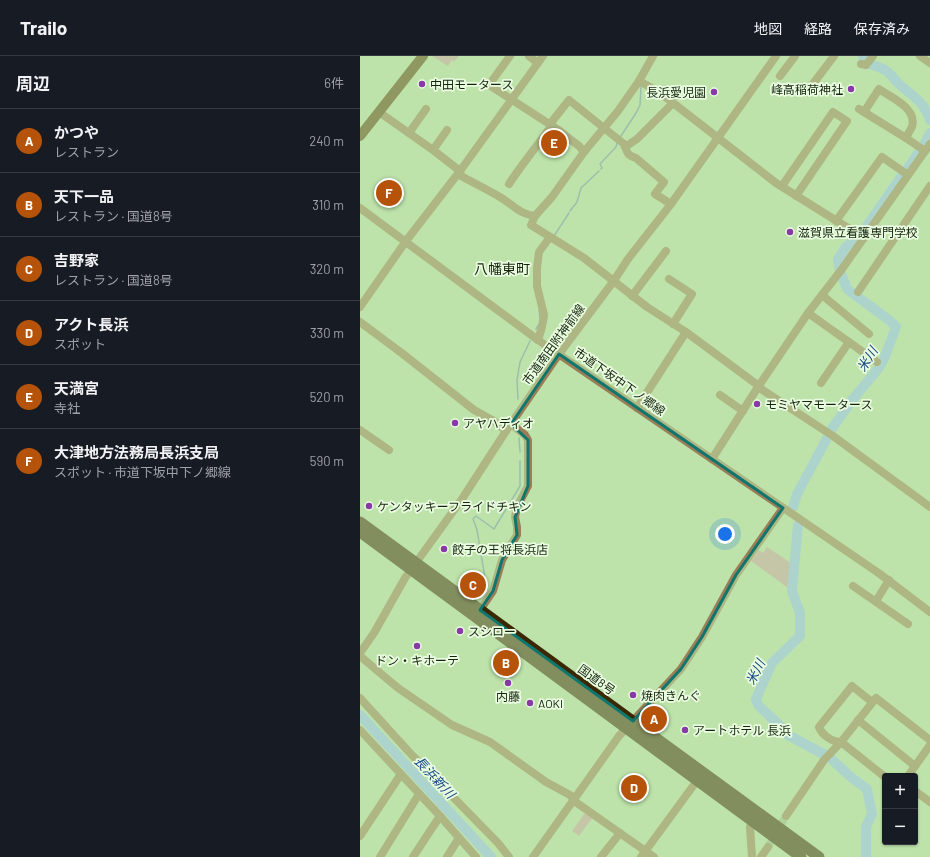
<!DOCTYPE html>
<html lang="ja">
<head>
<meta charset="utf-8">
<style>
	:root { --surface:#171b24; --page:#20242c; --text:#f1f3f6; --muted:#9ea1a6; --line:#363941; --accent:#b45309 }
	body { margin:0; font-family:Barlow,"Noto Sans JP",sans-serif; background:var(--page); color:var(--text) }
	.controls { position:absolute; right:12px; bottom:12px; display:grid; overflow:hidden; border-radius:4px; box-shadow:0 1px 3px #0004 }
	.controls button { width:36px; height:36px; display:grid; place-items:center; padding:0; border:0; border-bottom:1px solid var(--line); background:var(--surface); color:var(--text); font:20px sans-serif }
	.you { position:absolute; left:365px; top:478px; width:14px; height:14px; margin:-10px; border:3px solid #fff; border-radius:50%; background:#1a73e8; box-shadow:0 0 0 6px #1a73e833 }
	.badge { display:grid; place-items:center; width:26px; height:26px; border-radius:50%; background:var(--accent); color:#fff; font-size:13px; font-weight:700 }
	.pin { position:absolute; translate:-50% -50%; border:2px solid #fff; box-shadow:0 1px 4px #0006 }
	.list { margin:0; padding:0; list-style:none }
	h2 { display:flex; justify-content:space-between; align-items:center; height:52px; margin:0; padding:0 16px; font-size:17px }
	h2 small { font-size:13px; font-weight:400; color:var(--muted) }
	.list li { display:grid; grid-template-columns:26px 1fr auto; gap:12px; align-items:center; box-sizing:border-box; height:64px; padding:0 16px; border-top:1px solid var(--line) }
	.list b { display:block; font-size:15px; white-space:nowrap }
	.list p { margin:0; font-size:13px; white-space:nowrap; color:var(--muted) }
	.list em { font-size:13px; font-style:normal; color:var(--muted) }
	.map { position:relative; flex:none; width:570px; height:801px; overflow:hidden }
	header { display:flex; align-items:center; gap:24px; box-sizing:border-box; height:56px; padding:0 20px; background:var(--surface); border-bottom:1px solid var(--line) }
	header strong { font-size:19px }
	nav { display:flex; gap:22px; margin-inline-start:auto; font-size:14px }
	main { display:flex }
	aside { flex:1; background:var(--surface) }
	.map>svg:first-child { display:block }
</style>
</head>
<body>
<header>
<strong>Trailo</strong>
<nav><a>地図</a><a>経路</a><a>保存済み</a></nav>
</header>
<main>
<aside>
<h2>周辺<small>6件</small></h2>
<ul class="list">
<li><span class="badge">A</span><div><b>かつや</b><p>レストラン</p></div><em>240 m</em></li>
<li><span class="badge">B</span><div><b>天下一品</b><p>レストラン · 国道8号</p></div><em>310 m</em></li>
<li><span class="badge">C</span><div><b>吉野家</b><p>レストラン · 国道8号</p></div><em>320 m</em></li>
<li><span class="badge">D</span><div><b>アクト長浜</b><p>スポット</p></div><em>330 m</em></li>
<li><span class="badge">E</span><div><b>天満宮</b><p>寺社</p></div><em>520 m</em></li>
<li><span class="badge">F</span><div><b>大津地方法務局長浜支局</b><p>スポット · 市道下坂中下ノ郷線</p></div><em>590 m</em></li>
</ul>
</aside>
<div class="map">
<svg width="570" height="801" viewBox="0 0 570 801">
	<rect width="100%" height="100%" fill="#bde3aa"/>
	<g fill="#cfa3a5">
		<path d="M72 0H99L94 6 92 4 88 10Z"/>
		<path d="M407 491 431 507 428 532 391 505 399 494 403 497Z"/>
		<path d="M224 758H229L233 761 219 780 212 775Z"/>
	</g>
	<g fill="none" stroke-linecap="round" stroke-linejoin="round">
		<g stroke="#7293b0" stroke-width="1.5">
			<path d="M261 80 276 57 280 49 281 30"/>
			<path d="M241 113 242 112 240 108 256 91 257 87"/>
			<path d="M210 155 217 146 221 132 239 115"/>
			<path d="M194 180 209 157"/>
			<path d="M179 254 180 263"/>
			<path d="M176 273 179 268"/>
			<path d="M158 343 157 324 160 306 170 285"/>
			<path d="M159 382 160 396"/>
			<path d="M125 522 117 474 113 463 116 460 134 473 160 430V405"/>
		</g>
		<g stroke="#9ac2f5" stroke-width="10">
			<path d="M503 0C506 10 516 9 523 13 529 15 533 22 537 26 551 40 563 43 570 64"/>
			<path d="M565 87 570 77"/>
			<path d="M546 115 559 96"/>
			<path d="M502 177 543 118"/>
			<path d="M433 451 437 438 473 371 493 343 518 313 524 303 536 271 529 264 487 233 479 212 478 203 486 191 497 181"/>
			<path d="M438 469 432 535 440 557V580L412 607 396 643 398 649 417 667 428 679 469 701 492 722 507 733 512 758 506 771V801"/>
			<path d="M0 659 131 801"/>
		</g>
		<path stroke="#9cbd8b" stroke-width="8" stroke-dasharray="8 4" stroke-linecap="butt" d="M408 791 426 760"/>
		<g stroke="#9b7e57" stroke-width="8">
			<path d="M150 0 129 29 197 73 219 90 224 96"/>
			<path d="M169 0 178 7"/>
			<path d="M560 0 570 7"/>
			<path d="M501 8 506 9 513 0"/>
			<path d="M420 20 435 0"/>
			<path d="M279 25 299 36 416 127 504 182"/>
			<path d="M446 37 474 0"/>
			<path d="M499 53 546 82 565 95"/>
			<path d="M19 56 73 94 100 115 183 0"/>
			<path d="M504 56 519 33C530 41 558 52 552 71 550 74 548 78 546 82"/>
			<path d="M190 68 209 44 264 88C268 96 265 98 276 102L304 126 295 138 311 148"/>
			<path d="M49 77 66 53"/>
			<path d="M265 91 277 83 313 47"/>
			<path d="M73 94 87 74"/>
			<path d="M100 115 101 120C114 127 128 134 140 141 155 150 157 157 175 160L192 141 224 96 258 55 279 25 293 0"/>
			<path d="M149 128C162 108 178 89 192 69"/>
			<path d="M422 130 473 56 487 65 436 140"/>
			<path d="M0 152 178 284 520 518 570 556"/>
			<path d="M175 160 171 169 224 202 287 251 326 276 399 330"/>
			<path d="M476 165 522 101 548 119"/>
			<path d="M309 223 332 238 313 268"/>
			<path d="M498 236 570 130"/>
			<path d="M462 239 509 278"/>
			<path d="M272 240 306 195"/>
			<path d="M0 251 46 185 100 115"/>
			<path d="M448 257 517 306"/>
			<path d="M0 266 43 298 114 354 134 365 146 375"/>
			<path d="M178 284 182 271 184 259 177 230V212L179 196 190 181"/>
			<path d="M461 327 489 286"/>
			<path d="M398 331 473 380 570 451"/>
			<path d="M360 339 383 355"/>
			<path d="M277 352 326 276"/>
			<path d="M0 374 29 394"/>
			<path d="M352 403 398 331 448 257 482 213 570 88"/>
			<path d="M493 530 548 568"/>
			<path d="M516 545 529 524"/>
			<path d="M120 554 133 535 142 504 157 479V471L155 461 157 451 168 430V384L165 379 151 368"/>
			<path d="M0 597 14 577 45 522 102 443 146 375 199 298 253 226 268 203 311 148 416 0"/>
			<path d="M0 600 38 632 92 669 130 686 186 726 210 739 217 747 294 801"/>
			<path d="M0 642 49 696 138 787 149 801"/>
			<path d="M512 646 492 630 459 671C462 679 472 686 481 686L525 721"/>
			<path d="M498 664 555 710"/>
			<path d="M0 674 80 760 116 801"/>
			<path d="M548 720 570 689"/>
			<path d="M555 735 570 746"/>
			<path d="M426 760 464 704 481 686 516 642 570 684"/>
			<path d="M0 780 41 718"/>
			<path d="M20 801 59 738"/>
			<path d="M53 801 80 760"/>
			<path d="M87 801 99 782"/>
			<path d="M173 801 259 680 321 613 342 581 376 519 423 452"/>
			<path d="M241 801 260 777"/>
			<path d="M281 801 336 726"/>
			<path d="M392 801 390 771 392 765"/>
			<path d="M401 801 408 791"/>
		</g>
		<path stroke="#593c0a" stroke-width="10" d="M0 80 63 0"/>
		<g stroke="#3c2703" stroke-width="11">
			<path d="M0 466 459 801"/>
			<path d="M0 476C147 584 293 693 441 801"/>
		</g>
	</g>
	<path d="M0 0H570V801H0ZM199 298 423 452 376 519 342 581 321 613 273 665 120 554 133 535 142 504 157 479 155 461 168 430V384L151 368Z" fill="#bde3aa" fill-opacity=".55" fill-rule="evenodd"/>
	<path fill="none" stroke="#0f766e" stroke-width="3" stroke-linejoin="round" d="M199 298 423 452 376 519 342 581 321 613 273 665 120 554 133 535 142 504 157 479 155 461 168 430V384L151 368Z"/>
	<g fill="#8938a8" stroke="#eafde1" stroke-width="1.5">
		<circle cx="62" cy="28" r="4"/>
		<circle cx="491" cy="33" r="4"/>
		<circle cx="354" cy="36" r="4"/>
		<circle cx="430" cy="176" r="4"/>
		<circle cx="397" cy="348" r="4"/>
		<circle cx="95" cy="367" r="4"/>
		<circle cx="9" cy="450" r="4"/>
		<circle cx="84" cy="493" r="4"/>
		<circle cx="100" cy="575" r="4"/>
		<circle cx="57" cy="590" r="4"/>
		<circle cx="148" cy="627" r="4"/>
		<circle cx="273" cy="639" r="4"/>
		<circle cx="170" cy="647" r="4"/>
		<circle cx="325" cy="674" r="4"/>
	</g>
	<g text-anchor="middle" dominant-baseline="central" stroke-width="3.5" stroke-linejoin="round" paint-order="stroke">
		<g font-size="12" fill="#16240e" stroke="#eafde1" text-anchor="start">
			<text x="70" y="28">中田モータース</text>
			<text x="483" y="33" text-anchor="end">峰高稲荷神社</text>
			<text x="346" y="36" text-anchor="end">長浜愛児園</text>
			<text x="438" y="176">滋賀県立看護専門学校</text>
			<text x="405" y="348">モミヤマモータース</text>
			<text x="103" y="367">アヤハディオ</text>
			<text x="17" y="450">ケンタッキーフライドチキン</text>
			<text x="92" y="493">餃子の王将長浜店</text>
			<text x="108" y="575">スシロー</text>
			<text x="57" y="604" text-anchor="middle">ドン・キホーテ</text>
			<text x="281" y="639">焼肉きんぐ</text>
			<text x="148" y="640" text-anchor="middle">内藤</text>
			<text x="178" y="647">AOKI</text>
			<text x="333" y="674">アートホテル 長浜</text>
		</g>
		<g font-size="12" fill="#16240e" stroke="#eafde1">
			<text transform="translate(193 288) rotate(-54)">市道南田附神前線</text>
			<text transform="translate(260 325) rotate(35)">市道下坂中下ノ郷線</text>
			<text transform="translate(237 623) rotate(36)">国道8号</text>
		</g>
		<g font-size="13" font-style="italic" fill="#134783" stroke="#eafde1">
			<text transform="translate(507 303) rotate(-58)">米川</text>
			<text transform="translate(395 616) rotate(-63)">米川</text>
			<text transform="translate(75 721) rotate(47)">長浜新川</text>
		</g>
		<g font-size="14" fill="#16240e" stroke="#eafde1">
			<text x="142" y="212">八幡東町</text>
		</g>
	</g>
</svg>
<div class="controls">
<button>+</button>
<button>−</button>
</div>
<div class="you"></div>
<div class="pin badge" style="left:294px;top:663px">A</div>
<div class="pin badge" style="left:146px;top:607px">B</div>
<div class="pin badge" style="left:113px;top:529px">C</div>
<div class="pin badge" style="left:274px;top:732px">D</div>
<div class="pin badge" style="left:194px;top:87px">E</div>
<div class="pin badge" style="left:29px;top:137px">F</div>
</div>
</main>
</body>
</html>
